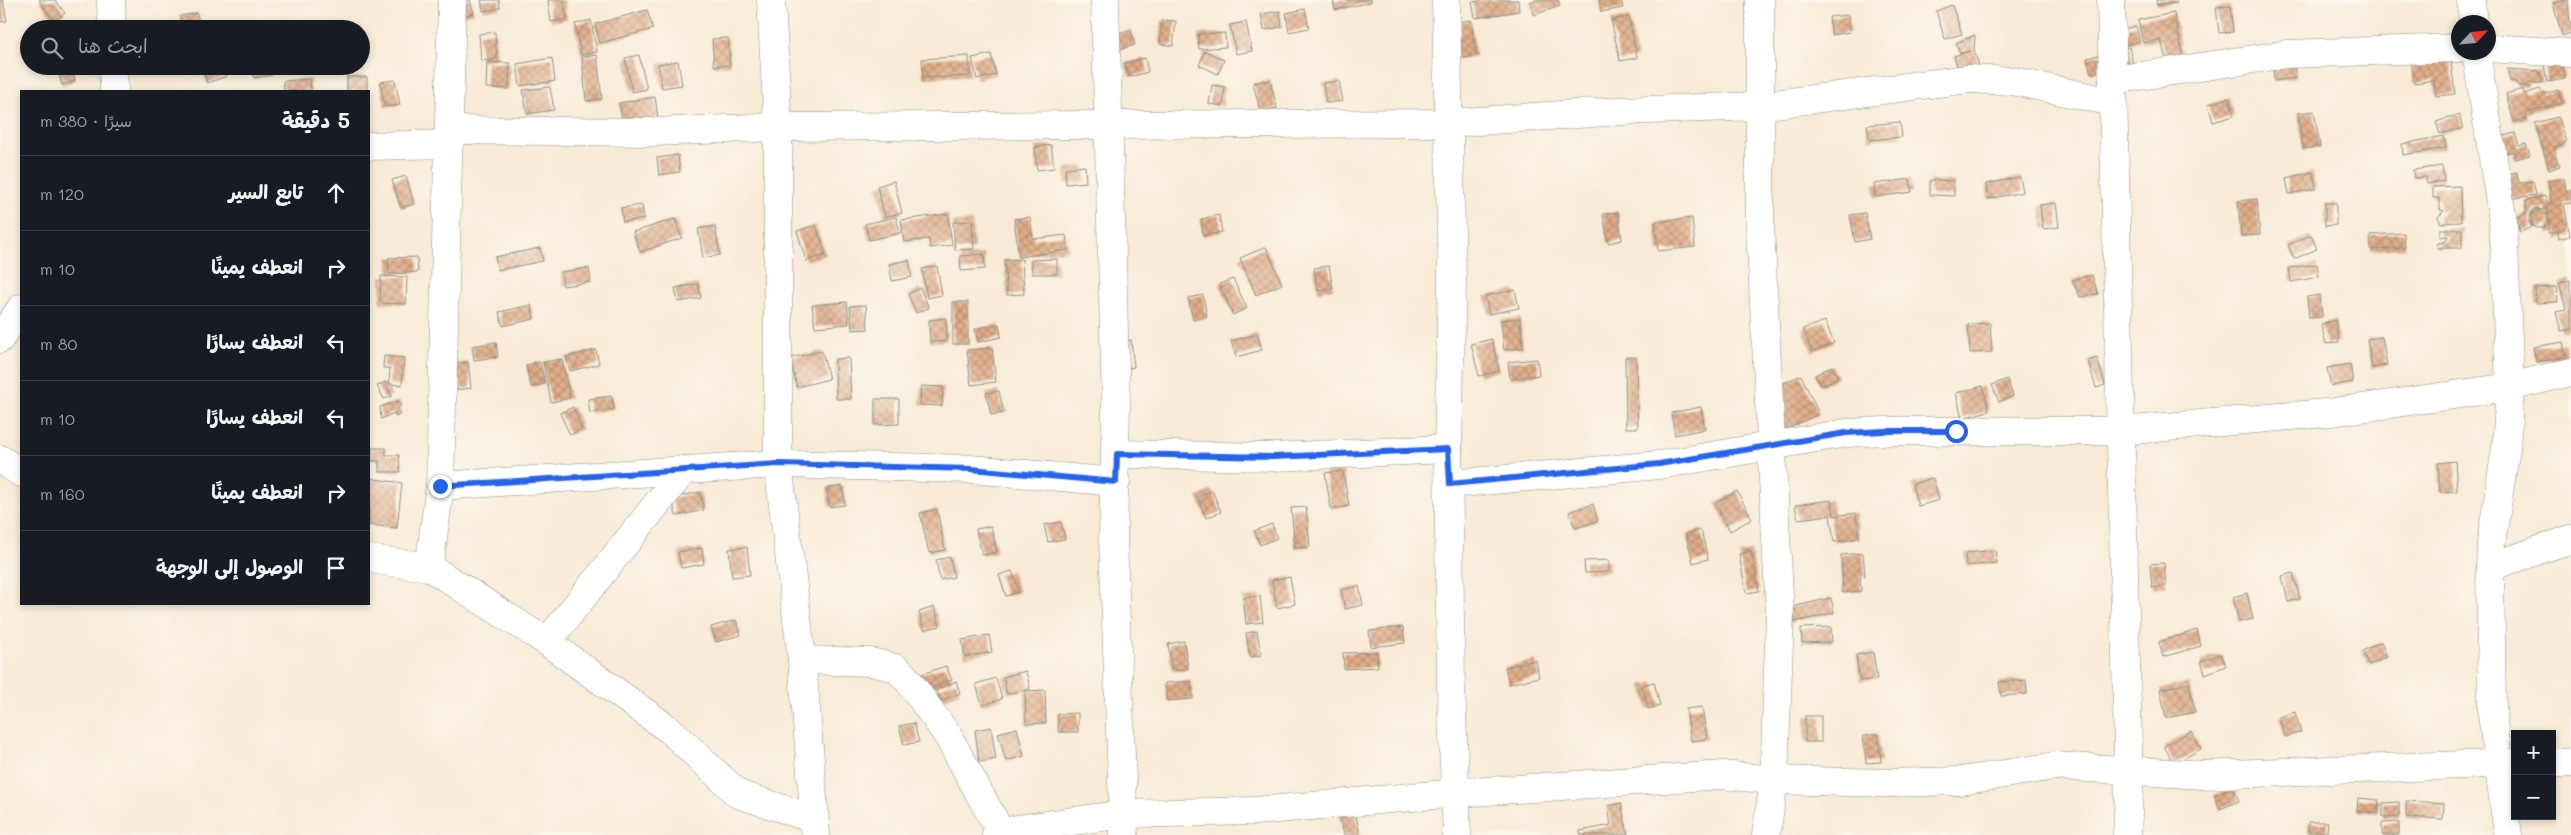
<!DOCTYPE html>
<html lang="ar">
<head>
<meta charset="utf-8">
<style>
	:root { --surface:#171b24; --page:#20242c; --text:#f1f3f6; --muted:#9ea1a6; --line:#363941 }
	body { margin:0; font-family:Mali,"Playpen Sans Arabic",sans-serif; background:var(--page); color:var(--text); direction:rtl }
	.controls { position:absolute; right:15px; bottom:15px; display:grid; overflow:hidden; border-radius:0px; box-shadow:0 2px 8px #0003 }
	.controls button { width:45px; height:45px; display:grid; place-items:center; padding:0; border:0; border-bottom:1px solid var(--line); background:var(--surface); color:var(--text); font:25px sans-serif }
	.compass { position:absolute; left:2451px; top:15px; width:45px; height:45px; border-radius:50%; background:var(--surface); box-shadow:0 2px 8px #0003; rotate:64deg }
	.stop { position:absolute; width:15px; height:15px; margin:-11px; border:4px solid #2563eb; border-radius:50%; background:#fff }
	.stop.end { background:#2563eb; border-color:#fff; box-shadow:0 1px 5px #0008 }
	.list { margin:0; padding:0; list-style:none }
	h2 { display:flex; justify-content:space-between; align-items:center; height:65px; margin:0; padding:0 20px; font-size:21px }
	h2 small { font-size:16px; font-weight:400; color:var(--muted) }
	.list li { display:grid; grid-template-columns:32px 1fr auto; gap:15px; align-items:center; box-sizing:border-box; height:75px; padding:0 20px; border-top:1px solid var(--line) }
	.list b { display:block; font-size:19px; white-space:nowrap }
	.list em { font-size:16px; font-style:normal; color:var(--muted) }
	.icon { flex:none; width:28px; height:28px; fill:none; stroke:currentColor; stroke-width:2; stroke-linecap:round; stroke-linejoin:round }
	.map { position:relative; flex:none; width:2571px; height:835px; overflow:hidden; direction:ltr }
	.search { position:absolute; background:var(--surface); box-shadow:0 2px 8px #0003; left:20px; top:20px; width:350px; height:55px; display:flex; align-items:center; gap:12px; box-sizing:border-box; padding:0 18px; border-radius:28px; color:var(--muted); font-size:19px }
	.panel { position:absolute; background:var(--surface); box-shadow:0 2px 8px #0003; left:20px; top:90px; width:350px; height:515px; border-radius:0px; direction:rtl }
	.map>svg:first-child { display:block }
</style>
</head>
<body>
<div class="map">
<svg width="2571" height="835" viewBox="0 0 2571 835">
	<defs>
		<pattern id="building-cross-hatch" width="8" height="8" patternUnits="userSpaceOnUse" patternTransform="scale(1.25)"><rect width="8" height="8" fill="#e2ad89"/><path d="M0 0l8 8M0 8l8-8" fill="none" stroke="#b78e71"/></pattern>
	</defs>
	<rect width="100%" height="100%" fill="#fbf7ec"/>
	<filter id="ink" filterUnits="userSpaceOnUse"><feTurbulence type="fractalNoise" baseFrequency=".02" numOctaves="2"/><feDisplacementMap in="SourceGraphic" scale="10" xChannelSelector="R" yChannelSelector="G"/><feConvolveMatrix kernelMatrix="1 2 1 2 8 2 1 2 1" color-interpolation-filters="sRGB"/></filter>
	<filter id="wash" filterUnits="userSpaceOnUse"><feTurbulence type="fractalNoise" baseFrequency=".0096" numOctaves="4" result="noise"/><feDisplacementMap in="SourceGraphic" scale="20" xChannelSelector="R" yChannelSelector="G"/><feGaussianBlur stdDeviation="1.12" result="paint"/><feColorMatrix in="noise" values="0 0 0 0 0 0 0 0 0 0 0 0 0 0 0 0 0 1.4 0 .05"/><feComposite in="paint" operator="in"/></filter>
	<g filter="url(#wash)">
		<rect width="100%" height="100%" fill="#f8ead6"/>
		<g id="blocks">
			<g fill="url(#building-cross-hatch)">
				<path d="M0 0H3L7 21 0 22Z"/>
				<path d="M39 0H55L65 13 54 21Z"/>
				<path d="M454 0H470L474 13 459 17Z"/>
				<path d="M481 0H499L500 8 483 11Z"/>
				<path d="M548 0H564L567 19 551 22Z"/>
				<path d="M1333 0H1371V2L1335 10Z"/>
				<path d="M1485 0H1518L1519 11 1475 18 1472 2Z"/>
				<path d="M1535 0H1558L1560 6 1534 15 1530 2Z"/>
				<path d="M1599 0H1621L1623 8 1601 12Z"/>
				<path d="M2156 0H2176L2177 3 2157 5Z"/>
				<path d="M2568 0 2571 33 2562 36 2553 3Z"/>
				<path d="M1952 5 1962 34 1945 39 1936 11Z"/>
				<path d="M2230 6 2233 32 2219 33 2216 7Z"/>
				<path d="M1305 9 1309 28 1289 32 1286 13Z"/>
				<path d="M647 10 653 29 600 43 595 24Z"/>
				<path d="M1280 11 1282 27 1264 30 1261 14Z"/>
				<path d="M197 13 200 29H183L180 16Z"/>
				<path d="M2174 13 2183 57 2166 60 2161 40 2143 43 2138 20Z"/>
				<path d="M1848 15 1850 32 1832 35 1829 17Z"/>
				<path d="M1629 17 1637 58 1620 61 1611 20Z"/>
				<path d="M591 20 597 52 581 55 575 24Z"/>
				<path d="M1162 20 1176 21 1173 46 1160 44Z"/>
				<path d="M1471 20 1476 56 1457 59 1451 23Z"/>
				<path d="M1246 22 1252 51 1236 54 1230 25Z"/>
				<path d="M2136 26 2140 41 2124 45 2120 30Z"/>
				<path d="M1131 30 1135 45 1118 50 1114 34Z"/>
				<path d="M495 32 497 59 481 61 479 34Z"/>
				<path d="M1225 33 1226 47 1199 49 1198 34Z"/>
				<path d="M1975 35 1974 50 1981 72 1961 78 1954 56 1970 51 1960 53 1956 43Z"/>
				<path d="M728 38 730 65 714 66 712 39Z"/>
				<path d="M2129 47 2133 63 2091 73 2087 58Z"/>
				<path d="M1205 51 1224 60 1218 74 1199 65Z"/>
				<path d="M991 54 996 75 977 79 972 58Z"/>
				<path d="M2450 54 2455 94 2436 96 2434 80 2414 83 2411 59Z"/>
				<path d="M597 55 602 99 586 101 582 57Z"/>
				<path d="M639 55 647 89 632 92 625 58Z"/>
				<path d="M969 56 970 76 923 78 922 59Z"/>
				<path d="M552 58 555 81 520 86 517 64Z"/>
				<path d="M1145 58 1148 72 1129 77 1125 63Z"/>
				<path d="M678 61 682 85 662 88 658 64Z"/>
				<path d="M487 62 510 63 509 89 486 88Z"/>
				<path d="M2294 62 2296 78 2274 81 2273 65Z"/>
				<path d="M2562 62 2565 79 2547 82 2544 65Z"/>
				<path d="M57 66H72L75 81 62 85Z"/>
				<path d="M201 66H224L227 76 207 83Z"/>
				<path d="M251 66H270L272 75 254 78Z"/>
				<path d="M2507 69 2539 71 2542 83H2529L2526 86H2518L2516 82 2510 81Z"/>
				<rect x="347" y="77" width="20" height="14"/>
				<path d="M310 79 311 91H284L283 81Z"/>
				<path d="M395 80 400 105 385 107 380 82Z"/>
				<path d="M1270 80 1277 108 1260 111 1253 83Z"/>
				<path d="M1339 81 1343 101 1326 103 1323 83Z"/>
				<path d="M1212 85 1225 87 1223 106 1209 104Z"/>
				<path d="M550 87 554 110 527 114 523 90Z"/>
				<path d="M2523 89 2524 94 2540 89 2543 94 2558 90 2562 103 2526 113 2527 118 2514 122 2506 94Z"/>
				<path d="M655 97 658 118 623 124 619 103Z"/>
				<path d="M2229 98 2234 116 2213 122 2208 104Z"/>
				<path d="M2314 111 2320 147 2303 149 2298 113Z"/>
				<path d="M2459 115 2463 128 2440 134 2436 122Z"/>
				<path d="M2558 117 2566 143 2554 147 2560 166 2549 170 2535 123Z"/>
				<path d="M1900 122 1902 137 1869 140 1867 125Z"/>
				<path d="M2515 133 2519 146 2526 144 2530 155 2516 159 2514 151 2505 153 2500 137Z"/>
				<path d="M2444 136 2446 148 2403 155 2402 144Z"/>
				<path d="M1051 145 1054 168 1037 170 1035 147Z"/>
				<path d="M678 155 680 172 659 175 657 158Z"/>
				<path d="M1085 166 1086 182 1066 184 1065 168Z"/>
				<path d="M2442 166 2444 181 2427 184 2426 177 2414 178 2413 170Z"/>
				<path d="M2313 172 2316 189 2289 194 2286 178Z"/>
				<path d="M2517 172 2519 183 2533 181 2536 195 2508 199 2505 174Z"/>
				<path d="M406 176 414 204 401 208 392 180Z"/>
				<path d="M2020 177 2023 192 1988 199 1986 184Z"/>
				<path d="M2564 178 2566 191 2571 190V203L2564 204 2570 236 2558 239 2557 232 2548 233 2550 222 2549 217 2548 224 2543 228H2537L2532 225V214L2541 210 2549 216 2547 209 2533 210 2529 220 2532 227 2520 232 2516 218 2526 213V200L2545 196 2547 204H2552L2548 181Z"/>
				<path d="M1910 179 1912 192 1875 197 1874 184Z"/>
				<path d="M1930 180 1954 181V196L1930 195Z"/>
				<path d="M894 181 902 213 885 217 877 186Z"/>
				<path d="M2460 186 2461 222 2441 223 2438 217 2444 211 2440 210V198H2433V187Z"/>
				<path d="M2257 199 2260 235 2241 236 2238 201Z"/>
				<path d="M2056 203 2059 227 2043 229 2040 205Z"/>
				<path d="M2325 203H2336V225L2325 226Z"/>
				<path d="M642 205 644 219 623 222 621 208Z"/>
				<path d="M1618 212 1622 240 1608 243 1603 214Z"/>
				<path d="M1865 213 1870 239 1855 242 1850 215Z"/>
				<path d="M948 214 952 245 930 248 929 239 904 242 901 220Z"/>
				<path d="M1219 215 1222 232 1203 236 1201 219Z"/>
				<path d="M896 217 900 233 869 240 865 224Z"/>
				<path d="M1030 217 1033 239 1066 235 1068 250 1019 257 1014 219Z"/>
				<path d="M1692 218 1695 247 1658 251 1655 222Z"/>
				<path d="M675 219 682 238 640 252 633 232Z"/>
				<path d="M972 221 974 249 955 250 953 222Z"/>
				<path d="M816 225 826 255 806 261 797 231Z"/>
				<path d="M715 226 720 255 703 258 698 229Z"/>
				<path d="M2440 229H2462V248H2437L2438 243 2445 242 2448 236 2440 237Z"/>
				<path d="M2404 233 2405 248 2371 250 2370 235Z"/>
				<path d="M2311 235 2317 249 2294 259 2288 245Z"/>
				<path d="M1266 247 1282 284 1256 295 1240 258Z"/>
				<path d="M540 248 543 261 498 270 495 257Z"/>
				<path d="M984 254 985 269 961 271 960 256Z"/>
				<path d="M417 257 418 272 389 274 388 258Z"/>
				<path d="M1022 259 1024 294 1007 295 1004 260Z"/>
				<path d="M1057 259V274H1032L1031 260Z"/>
				<path d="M909 260 912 277 892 281 889 264Z"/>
				<path d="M2317 264 2319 277 2291 282 2289 268Z"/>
				<path d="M937 266 942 295 927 298 922 269Z"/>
				<path d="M1329 266 1333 289 1318 291 1314 268Z"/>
				<path d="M589 268 591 282 563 286 561 272Z"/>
				<path d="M2092 275 2098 294 2080 297 2072 280Z"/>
				<path d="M381 276 407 277 406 304 380 303Z"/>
				<path d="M1233 279 1247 308 1233 315 1219 284Z"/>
				<path d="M2571 280V329L2561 332 2556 312 2566 310 2559 283Z"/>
				<path d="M698 284 701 298 678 302 675 288Z"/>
				<path d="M2557 287 2558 302 2536 303 2535 288Z"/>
				<path d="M920 288 929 308 916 313 908 294Z"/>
				<path d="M1515 290 1519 308 1489 314 1485 296Z"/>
				<path d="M1203 295 1207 317 1193 320 1188 298Z"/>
				<path d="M2320 295 2322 317 2309 318 2307 297Z"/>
				<path d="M847 302 849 324 815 327 812 305Z"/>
				<rect x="953" y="302" width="15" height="42"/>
				<path d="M531 305 534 319 503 326 499 312Z"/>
				<path d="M866 305 868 329 852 330 850 306Z"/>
				<path d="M946 318 947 341 930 342 929 320Z"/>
				<path d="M1520 318 1523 348 1504 350 1501 320Z"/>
				<path d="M2335 320 2339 342 2326 344 2321 324Z"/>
				<path d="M1825 321 1834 343 1812 352 1803 329Z"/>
				<path d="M1990 323 1992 352 1970 353 1968 324Z"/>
				<path d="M999 324 1001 337 978 342 975 329Z"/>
				<path d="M1257 334 1262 350 1236 357 1231 341Z"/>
				<path d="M2382 337 2387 365 2372 368 2367 339Z"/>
				<path d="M1492 339 1499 371 1479 376 1471 344Z"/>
				<path d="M1131 340 1134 367 1120 369 1116 343Z"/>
				<path d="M496 342 498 357 474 360 472 346Z"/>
				<path d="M2563 342 2566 357 2536 362 2533 347Z"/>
				<path d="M992 348 996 382 971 385 967 350Z"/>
				<path d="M596 350 599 364 570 371 566 357Z"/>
				<path d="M822 351 829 379 797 387 790 358Z"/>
				<path d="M384 356 404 358 402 385 389 384 390 368H383Z"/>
				<path d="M1625 357H1636L1638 428H1626Z"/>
				<path d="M849 358 851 399H836L835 359Z"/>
				<path d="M2097 358 2105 385 2096 388 2088 361Z"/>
				<path d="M562 359 570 398 551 402 543 362Z"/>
				<path d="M1537 359 1539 375 1510 379 1508 362Z"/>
				<path d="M468 362 471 388 432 393 429 366Z"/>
				<path d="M540 362 545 384 531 387 526 365Z"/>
				<path d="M2350 364 2353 382 2331 386 2327 368Z"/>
				<path d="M1832 366 1838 377 1821 386 1815 375Z"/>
				<path d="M1801 375 1819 414 1774 435 1756 396Z"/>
				<path d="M2007 379 2013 396 1999 402 1992 385Z"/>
				<path d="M385 382 392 396 384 399 377 386Z"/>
				<path d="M921 386 943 387 942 406 920 405Z"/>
				<path d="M1983 386 1989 411 1962 418 1956 393Z"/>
				<path d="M999 391 1004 413 991 415 986 393Z"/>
				<path d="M612 396 614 409 590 413 588 399Z"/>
				<path d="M875 399H899V424L875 425Z"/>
				<path d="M399 401 401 406 398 408 401 414 396 417 394 413 381 419 380 407Z"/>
				<path d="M573 407 582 429 570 435 560 413Z"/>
				<path d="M1701 407 1705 429 1675 435 1671 413Z"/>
				<path d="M372 448H386V455H399L400 472H379V461H372Z"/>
				<path d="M2455 461 2457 491 2440 492 2438 463Z"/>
				<path d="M1343 471 1349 506 1331 509 1325 473Z"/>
				<path d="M369 478 402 483 397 528 369 525Z"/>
				<path d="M1933 478 1939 500 1918 506 1912 484Z"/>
				<path d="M843 486 845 505 829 507 827 488Z"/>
				<path d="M1212 490 1221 512 1206 518 1197 497Z"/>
				<path d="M1737 491 1752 519 1730 531 1715 503Z"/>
				<path d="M700 492 704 510 676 516 672 498Z"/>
				<path d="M1831 500 1834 516 1856 513 1859 538 1834 542 1830 515 1798 519 1795 505Z"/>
				<path d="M1593 504 1598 521 1575 528 1569 512Z"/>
				<path d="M1306 507 1310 547 1295 548 1291 508Z"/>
				<path d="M937 509 945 550 929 553 920 513Z"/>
				<path d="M1061 522 1065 539 1048 542 1044 525Z"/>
				<path d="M1272 524 1277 538 1260 545 1254 531Z"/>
				<path d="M991 526 997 552 982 555 976 529Z"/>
				<path d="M1701 530 1708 559 1693 563 1686 534Z"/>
				<path d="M747 547 750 575 732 577 729 549Z"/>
				<path d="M702 548 704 564 681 568 678 552Z"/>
				<path d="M1995 550 1997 563 1966 566 1965 553Z"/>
				<path d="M1751 551 1759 591 1746 593 1739 554Z"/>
				<path d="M1863 553 1865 576 1860 577 1861 591 1843 593 1841 555Z"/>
				<path d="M950 557 954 577 940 580 936 560Z"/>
				<path d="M1609 560V572L1585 573 1584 561Z"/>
				<path d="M2164 563 2166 586 2152 588 2150 564Z"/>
				<path d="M1012 571 1019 592 1006 596 999 575Z"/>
				<path d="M2293 573 2300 599 2288 602 2282 576Z"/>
				<path d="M1290 577 1295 604 1277 608 1272 580Z"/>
				<path d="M1359 586 1363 605 1345 609 1341 590Z"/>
				<path d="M2247 593 2253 619 2239 622 2233 597Z"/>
				<path d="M1260 596 1263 622 1246 624 1243 598Z"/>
				<path d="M1831 598 1834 613 1785 624 1782 609Z"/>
				<path d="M934 607 940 626 924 630 919 612Z"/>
				<path d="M736 620 741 635 716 642 711 627Z"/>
				<path d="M1403 627 1405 643 1371 647 1369 631Z"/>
				<path d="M1831 627 1832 642 1802 643 1801 628Z"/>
				<path d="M2197 630 2201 646 2163 657 2159 642Z"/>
				<path d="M1257 631 1261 655 1250 657 1246 633Z"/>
				<path d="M989 635 992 652 965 657 962 640Z"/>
				<path d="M1184 641 1188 669 1172 671 1168 644Z"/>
				<path d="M2381 642 2387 657 2369 665 2362 651Z"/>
				<path d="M1377 652 1378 667 1344 669 1343 653Z"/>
				<path d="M1873 652 1877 679 1860 681 1856 655Z"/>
				<path d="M2221 654 2226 666 2205 674 2201 661Z"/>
				<path d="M1536 660 1539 677 1509 684 1505 667Z"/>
				<path d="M946 666 952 680 909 696 904 680Z"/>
				<path d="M1026 671 1030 689 1007 694 1003 677Z"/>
				<path d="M996 678 1002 699 982 705 976 684Z"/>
				<path d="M2026 680 2027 694 2001 696 1999 682Z"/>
				<path d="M956 681 960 693 941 701 936 690Z"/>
				<path d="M1191 681 1193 699 1167 701 1165 683Z"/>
				<path d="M1654 682 1660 706 1648 709 1642 685Z"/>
				<path d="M2189 683 2195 712 2166 718 2160 689Z"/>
				<path d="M1045 690 1046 723 1026 724 1025 691Z"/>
				<path d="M1702 707 1707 739 1691 741 1686 709Z"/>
				<path d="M2295 712 2301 732 2285 737 2279 717Z"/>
				<path d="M1078 713V732H1058V714Z"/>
				<rect x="1805" y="716" width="16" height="26"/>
				<path d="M914 723 919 742 904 745 899 726Z"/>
				<path d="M991 727 996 759 979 762 975 730Z"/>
				<path d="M1017 728 1024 756 1006 761 998 733Z"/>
				<path d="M2191 731 2201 749 2174 764 2164 746Z"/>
				<path d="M1878 734 1881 762 1866 763 1863 736Z"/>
				<path d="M2234 787 2239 801 2220 809 2214 795Z"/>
				<path d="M2358 798 2379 800 2378 813 2357 811Z"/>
				<path d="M2406 801 2444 803 2443 819 2406 817Z"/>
				<path d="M2399 802V816L2383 817V803Z"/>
				<path d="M1621 803 1628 835H1581L1580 831 1611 825 1608 806Z"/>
				<path d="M1355 810 1360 835H1344L1339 813Z"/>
				<path d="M2308 822H2328L2327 832H2308Z"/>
				<path d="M2399 822V835H2382V823Z"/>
			</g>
		</g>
	</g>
	<g filter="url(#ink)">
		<use href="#blocks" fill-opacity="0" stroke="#8c9485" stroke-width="1"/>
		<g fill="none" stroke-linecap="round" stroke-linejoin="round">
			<defs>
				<g id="minor">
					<path d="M111 0 112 29"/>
					<path d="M771 0 778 127V464L802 660 816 835"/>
					<path d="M1105 0 1116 405 1113 540 1124 835"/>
					<path d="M1446 0 1452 278 1448 449 1451 688 1457 835"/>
					<path d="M1760 0V226L1780 615 1774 780 1766 835"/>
					<path d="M2111 0 2129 794 2127 835"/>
					<path d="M2471 0 2473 22"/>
					<path d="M2488 48 2571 53"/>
					<path d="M2476 52 2503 221 2510 387 2506 448 2491 543 2490 567 2492 714 2508 835"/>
					<path d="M113 66 114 91"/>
					<path d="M2113 80 2287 54 2458 48"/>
					<path d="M450 130 653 132 778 127 1449 123 1620 111 1759 106 1968 79 2013 81 2113 102"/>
					<path d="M369 146 449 144"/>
					<path d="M0 339 21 308"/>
					<path d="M1117 454 1273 457 1448 449"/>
					<path d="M0 459 21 473"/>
					<path d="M1450 484 1659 465 1846 433 1884 431H2121L2326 413 2510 387 2571 372"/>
					<path d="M440 486 778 464 971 469 1116 482"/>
					<path d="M369 559 429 567 547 642 671 731 738 794 814 819"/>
					<path d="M429 567 440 486 452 0"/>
					<path d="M2490 567 2571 539"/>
					<path d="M547 642 684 470"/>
					<path d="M802 660 871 662 896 668 908 680 948 736 1001 833"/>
					<path d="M2552 763H2571"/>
					<path d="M996 835 1017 829 1123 814 1255 811 1457 793 1723 775 1774 780 1886 783 1961 781 2055 766 2203 775 2515 763"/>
				</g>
			</defs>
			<use href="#minor" stroke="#8c9485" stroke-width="29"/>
			<use href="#minor" stroke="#fff" stroke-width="28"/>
		</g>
	</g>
	<g fill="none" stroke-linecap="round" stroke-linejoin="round" filter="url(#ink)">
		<path stroke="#2563eb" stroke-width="6" d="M440 486 778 464 971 469 1116 482 1117 454 1273 457 1448 449 1450 484 1659 464 1846 433 1884 431H1956"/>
	</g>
</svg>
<div class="controls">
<button>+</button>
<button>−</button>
</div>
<svg class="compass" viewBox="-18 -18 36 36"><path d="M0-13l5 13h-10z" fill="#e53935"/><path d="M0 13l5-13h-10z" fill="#9ea1a6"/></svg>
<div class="stop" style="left:1956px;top:431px"></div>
<div class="stop end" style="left:440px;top:486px"></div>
<div class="search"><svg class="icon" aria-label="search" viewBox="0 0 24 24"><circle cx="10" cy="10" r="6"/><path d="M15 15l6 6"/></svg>ابحث هنا</div>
<section class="panel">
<h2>5 دقيقة<small>سيرًا · 380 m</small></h2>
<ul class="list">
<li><svg class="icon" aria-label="ahead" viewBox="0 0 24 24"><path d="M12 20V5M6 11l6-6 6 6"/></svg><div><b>تابع السير</b></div><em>120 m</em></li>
<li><svg class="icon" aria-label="right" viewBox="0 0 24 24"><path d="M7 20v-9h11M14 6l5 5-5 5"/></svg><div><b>انعطف يمينًا</b></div><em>10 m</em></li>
<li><svg class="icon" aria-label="left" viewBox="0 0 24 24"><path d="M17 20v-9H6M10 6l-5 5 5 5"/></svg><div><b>انعطف يسارًا</b></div><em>80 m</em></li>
<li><svg class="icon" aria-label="left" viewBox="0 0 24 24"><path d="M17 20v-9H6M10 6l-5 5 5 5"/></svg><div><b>انعطف يسارًا</b></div><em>10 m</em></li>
<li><svg class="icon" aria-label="right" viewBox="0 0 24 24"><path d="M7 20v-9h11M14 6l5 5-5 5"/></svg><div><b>انعطف يمينًا</b></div><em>160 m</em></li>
<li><svg class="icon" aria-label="arrive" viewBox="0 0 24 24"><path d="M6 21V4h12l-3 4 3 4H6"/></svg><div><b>الوصول إلى الوجهة</b></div></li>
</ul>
</section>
</div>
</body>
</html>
